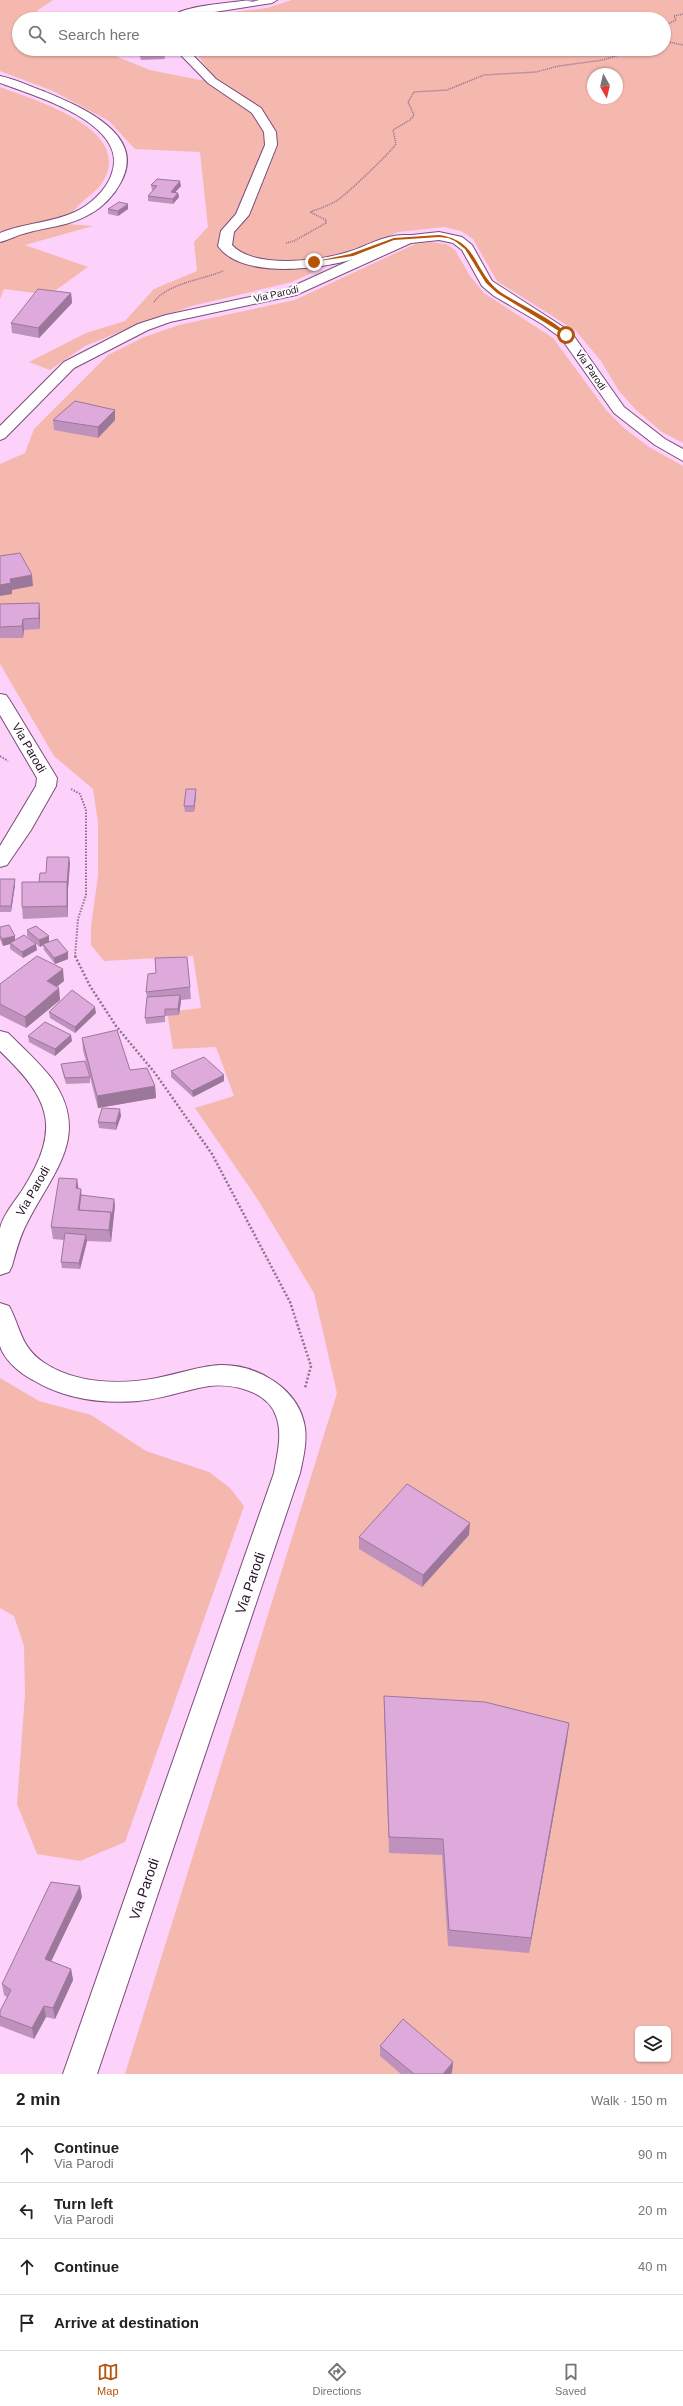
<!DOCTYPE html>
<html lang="en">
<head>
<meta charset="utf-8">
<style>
	:root { --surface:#fff; --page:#f6f6f6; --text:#222; --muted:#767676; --line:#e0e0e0; --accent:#b45309 }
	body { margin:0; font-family:Helvetica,sans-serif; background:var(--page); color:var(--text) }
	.controls { position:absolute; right:12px; bottom:12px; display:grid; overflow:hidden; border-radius:6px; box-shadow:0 1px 3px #0004 }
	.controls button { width:36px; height:36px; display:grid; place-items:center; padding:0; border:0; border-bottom:1px solid var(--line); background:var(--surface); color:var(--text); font:20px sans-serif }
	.compass { position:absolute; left:587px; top:68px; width:36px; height:36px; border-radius:50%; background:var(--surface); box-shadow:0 1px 3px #0004; rotate:172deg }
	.stop { position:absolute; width:12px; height:12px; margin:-9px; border:3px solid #b45309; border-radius:50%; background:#fff }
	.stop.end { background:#b45309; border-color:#fff; box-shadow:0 1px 4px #0008 }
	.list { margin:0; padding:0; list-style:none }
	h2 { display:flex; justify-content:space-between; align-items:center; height:52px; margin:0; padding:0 16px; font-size:17px }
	h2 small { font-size:13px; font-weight:400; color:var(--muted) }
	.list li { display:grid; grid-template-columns:26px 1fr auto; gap:12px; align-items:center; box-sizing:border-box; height:56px; padding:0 16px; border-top:1px solid var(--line) }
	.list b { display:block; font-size:15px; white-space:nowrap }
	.list p { margin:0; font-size:13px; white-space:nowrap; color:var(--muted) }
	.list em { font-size:13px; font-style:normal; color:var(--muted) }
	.icon { flex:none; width:22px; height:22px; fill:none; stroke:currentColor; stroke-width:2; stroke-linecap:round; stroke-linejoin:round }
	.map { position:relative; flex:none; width:683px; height:2074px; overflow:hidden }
	.search { position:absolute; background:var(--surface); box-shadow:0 1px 3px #0004; left:12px; right:12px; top:12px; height:44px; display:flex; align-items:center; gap:10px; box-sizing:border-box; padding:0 14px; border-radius:22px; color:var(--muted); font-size:15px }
	.sheet { height:276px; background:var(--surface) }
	nav { display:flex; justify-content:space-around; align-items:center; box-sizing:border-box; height:56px; border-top:1px solid var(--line); background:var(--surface); font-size:11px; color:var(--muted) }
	nav a { display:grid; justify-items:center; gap:2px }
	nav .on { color:var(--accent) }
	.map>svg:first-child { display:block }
</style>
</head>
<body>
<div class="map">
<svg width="683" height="2074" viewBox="0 0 683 2074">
	<rect width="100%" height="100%" fill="#fcd1fa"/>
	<g fill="#f5b8af" fill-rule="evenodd">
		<path d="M0 0H53L38 10 33 19H19V49H98L150 70 200 80 211 78 212 75 193 49H664V19H195L214 14 267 8 292 0H683V443L662 432 636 410 619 391 601 361 576 331 497 281 473 239 461 231 444 227 398 232 292 282 192 306 134 326 85 346 50 370 29 362 86 333 125 321 154 289 197 271 194 242 208 227 200 152 135 149 109 121 53 91 0 71ZM593 74H617V98H593Z"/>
		<path d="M0 87C33 100 137 129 102 183 95 193 85 198 78 206 73 211 69 218 66 224L93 226 25 245 88 267 49 295 4 289 0 299Z"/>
		<path d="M430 242 446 244 455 250 470 276 484 293 553 338 606 410 624 428 649 447 683 466V2074H125L337 1393 314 1293 258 1200 195 1108 234 1096 216 1047 173 1049 167 1012 201 1008 193 956 104 961 91 945V926L98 876V823L93 789 54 756 0 664V464L25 453 34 429 108 355 144 337 179 325 295 300 415 244ZM638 2029H668V2059H638Z"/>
		<path d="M0 1378 39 1401 91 1415 146 1451 209 1472 230 1488 244 1506 125 1842 80 1861 37 1854 17 1804 25 1694 24 1646 14 1616 0 1608Z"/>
	</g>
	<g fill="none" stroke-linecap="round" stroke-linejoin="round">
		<defs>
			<g id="street">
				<path d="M250 0H277L272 3 170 19C179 5 232 3 250 0Z"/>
				<path d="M175 49H187L216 79 261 108 276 132 277 145 249 215 234 232 232 245C254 269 319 261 348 252 368 246 390 231 413 236L415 239 413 242C406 244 399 243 392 245 380 248 369 254 357 258 323 269 242 280 218 246L221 231 236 214 265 145 264 132 252 113 208 83Z"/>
				<path d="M0 76C15 79 29 86 43 91 77 105 148 133 121 182 114 195 103 207 90 214 70 226 47 227 26 233 17 235 9 240 0 242V233L5 231C28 223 54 222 75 212 90 205 105 191 111 176 133 124 35 96 0 83Z"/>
			</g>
			<g id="secondary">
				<path d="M439 232 462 237 472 245 492 281 571 332 624 407 665 439 683 449V461L655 445 614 413 561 338 542 324 494 296 482 286 462 250 453 243 439 240 411 243 296 295 170 322 148 330 74 368 5 438 0 440V426L64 362 138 324 166 315 287 289 403 236Z"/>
				<path d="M0 694 6 695 9 699 57 778 56 786 31 830 7 865 0 867V846L36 786 37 778 0 715Z"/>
				<path d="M0 1031 8 1033C23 1048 39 1062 52 1079 92 1136 52 1173 27 1223 20 1236 16 1251 12 1266L9 1272 0 1275C0 1260 0 1244 0 1229 2 1216 16 1200 23 1189 62 1127 50 1099 0 1051Z"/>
				<path d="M0 1303 9 1306C21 1328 20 1346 43 1362 75 1384 121 1385 157 1378 178 1374 199 1366 220 1365 257 1364 300 1389 305 1428 307 1443 303 1459 300 1473L97 2074H63L274 1473C277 1455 283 1434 276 1416 268 1391 232 1383 209 1386 185 1390 162 1399 138 1401 102 1404 64 1399 33 1380 21 1374 4 1360 0 1346 0 1334 0 1316 0 1303Z"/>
			</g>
		</defs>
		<use href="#street" stroke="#7b4c7a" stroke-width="2"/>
		<use href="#secondary" stroke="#7b4c7a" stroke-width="2"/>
		<g stroke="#8f708e" stroke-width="1.5" stroke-dasharray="1 1" stroke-linecap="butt">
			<path d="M664 26 676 20 674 16 683 14"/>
			<path d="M664 41 683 45"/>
			<path d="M286 243 294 241 326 223V220L310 212C318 209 328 206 336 201 343 198 392 151 396 144L393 130 410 120 414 115 408 102 414 92 447 90 484 75 536 72 559 66 603 60 637 49"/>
			<path d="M154 302C168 283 202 280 223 271"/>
		</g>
		<g stroke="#8f708e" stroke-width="2" stroke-dasharray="1.5 1.5" stroke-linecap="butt">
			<path d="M0 756 8 761"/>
			<path d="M71 789 80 794 86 810V895L78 919 75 957"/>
		</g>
		<path stroke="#8f708e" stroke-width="2.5" stroke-dasharray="2 2" stroke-linecap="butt" d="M75 956 90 986 116 1026 155 1073 212 1154 290 1302 311 1366 305 1388"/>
		<use href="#street" fill="#fff" fill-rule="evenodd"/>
		<use href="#secondary" fill="#fff" fill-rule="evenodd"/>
	</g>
	<g fill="#bf92bd">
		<path d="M243 0H259L252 2Z"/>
		<path d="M138 49H164L165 59 141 60Z"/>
		<path d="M443 49H460L459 51 443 50Z"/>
		<path d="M151 185 181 186 175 192 178 193 179 197 173 204 148 201V196L153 190H152Z"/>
		<path d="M128 204V209L118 216 108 214V209Z"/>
		<path d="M71 293 72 303 39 338 12 333 11 323Z"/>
		<path d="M53 420H115L98 438 54 430Z"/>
		<path d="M39 603 40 614V629L24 630 23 638H0V604Z"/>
		<path d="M196 789V795L194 812H185L184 806Z"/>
		<path d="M70 863 68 889V917L23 919 22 907 46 873Z"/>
		<path d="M0 881 15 885 11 912H0Z"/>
		<path d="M0 927 15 936V940L37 950 23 958 10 949V944L3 946 0 939Z"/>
		<path d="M27 930 49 942 68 959 55 964 44 950 43 945 40 947 27 936Z"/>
		<path d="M155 958 190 987 191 999 181 1000 179 1015 165 1016V1022L146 1024 145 1018 147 997 146 992 156 973Z"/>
		<path d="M64 981 57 987 60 1000 26 1028 0 1015V984Z"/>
		<path d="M49 1012 96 1013 75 1033 50 1018Z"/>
		<path d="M28 1036 72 1041 55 1056 29 1042Z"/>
		<path d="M82 1038 155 1086 156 1098 98 1108 83 1050Z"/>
		<path d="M61 1064 90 1077V1083L66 1084 62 1070Z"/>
		<path d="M171 1071 224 1075V1081L193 1097 171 1077Z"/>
		<path d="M121 1116 116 1130 99 1128 98 1122Z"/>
		<path d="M79 1189 81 1195 115 1205 111 1242 87 1241 80 1269 62 1268 61 1262 64 1240 53 1239 51 1227Z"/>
		<path d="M469 1535 422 1587 359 1549V1537Z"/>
		<path d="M384 1696 567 1740 529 1953 448 1946 442 1855 389 1853 384 1712Z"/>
		<path d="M82 1897 51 1961 71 1969 73 1980 55 2019 46 2017 34 2039 0 2026V2016L7 1997 4 1995 2 1984Z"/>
		<path d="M380 2046 453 2062 452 2072 451 2074H401L380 2056Z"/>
	</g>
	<g fill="#9b779a">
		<path d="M252 0H259L252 2Z"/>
		<path d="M180 181 181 186 171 197V192Z"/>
		<path d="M178 193 179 197 173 204V199Z"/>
		<path d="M128 204V209L118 216V211Z"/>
		<path d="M71 293 72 303 39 338 38 328Z"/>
		<path d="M115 410V420L98 438V427Z"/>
		<path d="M32 575 33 586 12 590V594L0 596V585L10 579Z"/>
		<path d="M39 603 40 614V629L39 618Z"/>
		<path d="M23 619 24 630 23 638 22 626Z"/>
		<path d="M196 789V795L194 812V806Z"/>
		<path d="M69 857 70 863 68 889V917L67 906V885Z"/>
		<path d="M15 879V885L11 912V906Z"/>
		<path d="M15 936V942L10 943V944L3 946 2 939Z"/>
		<path d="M49 936V942L40 947 39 940Z"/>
		<path d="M36 944 37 950 23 958 22 952Z"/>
		<path d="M68 952V959L55 964 54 958Z"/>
		<path d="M63 969 64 981 49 992 47 981Z"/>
		<path d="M59 988 60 1000 26 1028 25 1017Z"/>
		<path d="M180 995 181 1001 179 1015 178 1009Z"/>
		<path d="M95 1007 96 1013 75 1033V1027Z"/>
		<path d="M71 1035 72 1041 55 1056V1049Z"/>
		<path d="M224 1075V1081L193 1097 192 1091Z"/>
		<path d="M155 1086 156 1098 98 1108 97 1096Z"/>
		<path d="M120 1109 121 1116 116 1130V1123Z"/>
		<path d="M77 1179 79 1191 76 1188Z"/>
		<path d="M81 1189 82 1201 80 1216 78 1210Z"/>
		<path d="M114 1199 115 1205 111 1242 109 1230 111 1212Z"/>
		<path d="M86 1235 87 1241 80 1269 79 1263Z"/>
		<path d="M470 1523 469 1535 422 1587 423 1575Z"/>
		<path d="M569 1723 567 1740 529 1953 531 1938Z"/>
		<path d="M80 1886 82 1897 47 1970 45 1959Z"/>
		<path d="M71 1969 73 1980 55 2019 53 2008Z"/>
		<path d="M44 2006 46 2017 34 2039 32 2028Z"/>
		<path d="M453 2062 452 2072 451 2074H443Z"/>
	</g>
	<g fill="#deaadc" stroke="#9b779a">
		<path d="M140 49H164L165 50 141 52Z"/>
		<path d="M157 179 180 181 171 192 178 193 173 199 148 196 157 186 151 185Z"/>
		<path d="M119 202 128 204 118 211 108 209Z"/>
		<path d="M38 289 71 293 38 328 11 323Z"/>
		<path d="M75 401 115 410 98 427 53 420Z"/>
		<path d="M20 553 32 575 10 579 11 583 0 585V556Z"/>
		<path d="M39 603V618L23 619 22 626 0 627V604Z"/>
		<path d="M186 789H196L194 806H184Z"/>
		<path d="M47 857H69L67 885V882H39L40 873H46Z"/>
		<path d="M0 879H15L11 906H0Z"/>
		<path d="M22 882H67V906L22 907Z"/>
		<path d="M9 925 15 936 2 939 0 935V927Z"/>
		<path d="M36 926 49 936 39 940 27 930Z"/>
		<path d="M24 935 36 944 22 952 10 943Z"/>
		<path d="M57 939 68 952 54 958 43 944Z"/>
		<path d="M37 956 63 969 47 981 59 988 25 1017 0 1004V984Z"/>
		<path d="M187 957 190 987 146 992 148 974 156 973 155 958Z"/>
		<path d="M72 990 95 1007 75 1027 49 1012Z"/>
		<path d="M180 995 178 1009H165V1016L145 1018 147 997Z"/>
		<path d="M45 1022 71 1035 55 1049 28 1036Z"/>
		<path d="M117 1030 130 1070 147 1068 155 1086 97 1096 82 1038Z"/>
		<path d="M204 1057 224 1075 192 1091 171 1071Z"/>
		<path d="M85 1061 90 1077 65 1078 61 1064Z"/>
		<path d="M102 1108 120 1109 116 1123 98 1122Z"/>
		<path d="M59 1178 77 1179 76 1188 81 1189 78 1210 111 1212 109 1230 51 1227Z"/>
		<path d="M81 1195 114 1199 112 1218 111 1212 79 1210Z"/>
		<path d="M65 1233 86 1235 79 1263 61 1262Z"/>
		<path d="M407 1484 470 1523 423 1575 359 1537Z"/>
		<path d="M384 1696 485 1702 569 1723 531 1938 449 1930 443 1839 389 1837Z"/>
		<path d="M51 1882 80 1886 45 1959 71 1969 53 2008 44 2006 32 2028 0 2016V2011L11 1990 2 1984Z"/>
		<path d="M403 2019 453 2062 443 2074H414L380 2046Z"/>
	</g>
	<path fill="#b45309" d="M439 235C479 241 472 269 499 291 512 301 564 324 567 336L497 293 486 283 465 249 455 241 448 238 439 237 394 240 353 256 312 262 350 254 394 238Z"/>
	<g text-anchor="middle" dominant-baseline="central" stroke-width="4" stroke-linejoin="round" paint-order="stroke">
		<g font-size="10" fill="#241124" stroke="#fff">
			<text transform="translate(276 294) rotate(-13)">Via Parodi</text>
			<text transform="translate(591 370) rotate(56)">Via Parodi</text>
		</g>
		<g font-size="12" fill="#241124" stroke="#fff">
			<text transform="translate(29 748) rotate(60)">Via Parodi</text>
			<text transform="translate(33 1191) rotate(-60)">Via Parodi</text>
		</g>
		<g font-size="14" fill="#241124" stroke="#fff">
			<text transform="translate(250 1583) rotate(-71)">Via Parodi</text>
			<text transform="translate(144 1889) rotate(-71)">Via Parodi</text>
		</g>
	</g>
</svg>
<div class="controls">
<button><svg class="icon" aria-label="layers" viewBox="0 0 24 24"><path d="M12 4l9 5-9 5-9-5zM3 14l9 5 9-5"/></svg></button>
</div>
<svg class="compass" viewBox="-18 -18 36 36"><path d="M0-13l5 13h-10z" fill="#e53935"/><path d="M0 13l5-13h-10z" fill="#767676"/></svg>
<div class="stop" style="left:566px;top:335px"></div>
<div class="stop end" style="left:314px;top:262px"></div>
<div class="search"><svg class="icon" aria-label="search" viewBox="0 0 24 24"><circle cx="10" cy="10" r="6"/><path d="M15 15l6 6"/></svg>Search here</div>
</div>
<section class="sheet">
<h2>2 min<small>Walk · 150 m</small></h2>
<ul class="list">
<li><svg class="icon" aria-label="ahead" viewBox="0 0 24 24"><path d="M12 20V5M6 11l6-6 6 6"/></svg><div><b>Continue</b><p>Via Parodi</p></div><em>90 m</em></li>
<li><svg class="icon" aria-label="left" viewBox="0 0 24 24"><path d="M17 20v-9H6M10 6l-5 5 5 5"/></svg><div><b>Turn left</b><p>Via Parodi</p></div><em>20 m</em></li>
<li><svg class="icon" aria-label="ahead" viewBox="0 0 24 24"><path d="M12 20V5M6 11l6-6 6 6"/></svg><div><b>Continue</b></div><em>40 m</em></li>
<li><svg class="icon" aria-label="arrive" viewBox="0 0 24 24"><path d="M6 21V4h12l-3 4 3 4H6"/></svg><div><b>Arrive at destination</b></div></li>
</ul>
</section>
<nav>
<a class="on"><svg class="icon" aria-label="map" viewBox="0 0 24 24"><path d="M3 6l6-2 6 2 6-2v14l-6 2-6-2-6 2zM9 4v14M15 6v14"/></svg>Map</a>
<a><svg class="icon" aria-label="directions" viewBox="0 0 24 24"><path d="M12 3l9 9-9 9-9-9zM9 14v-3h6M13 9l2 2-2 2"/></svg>Directions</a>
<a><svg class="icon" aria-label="saved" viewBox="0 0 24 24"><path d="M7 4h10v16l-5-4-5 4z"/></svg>Saved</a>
</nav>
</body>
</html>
